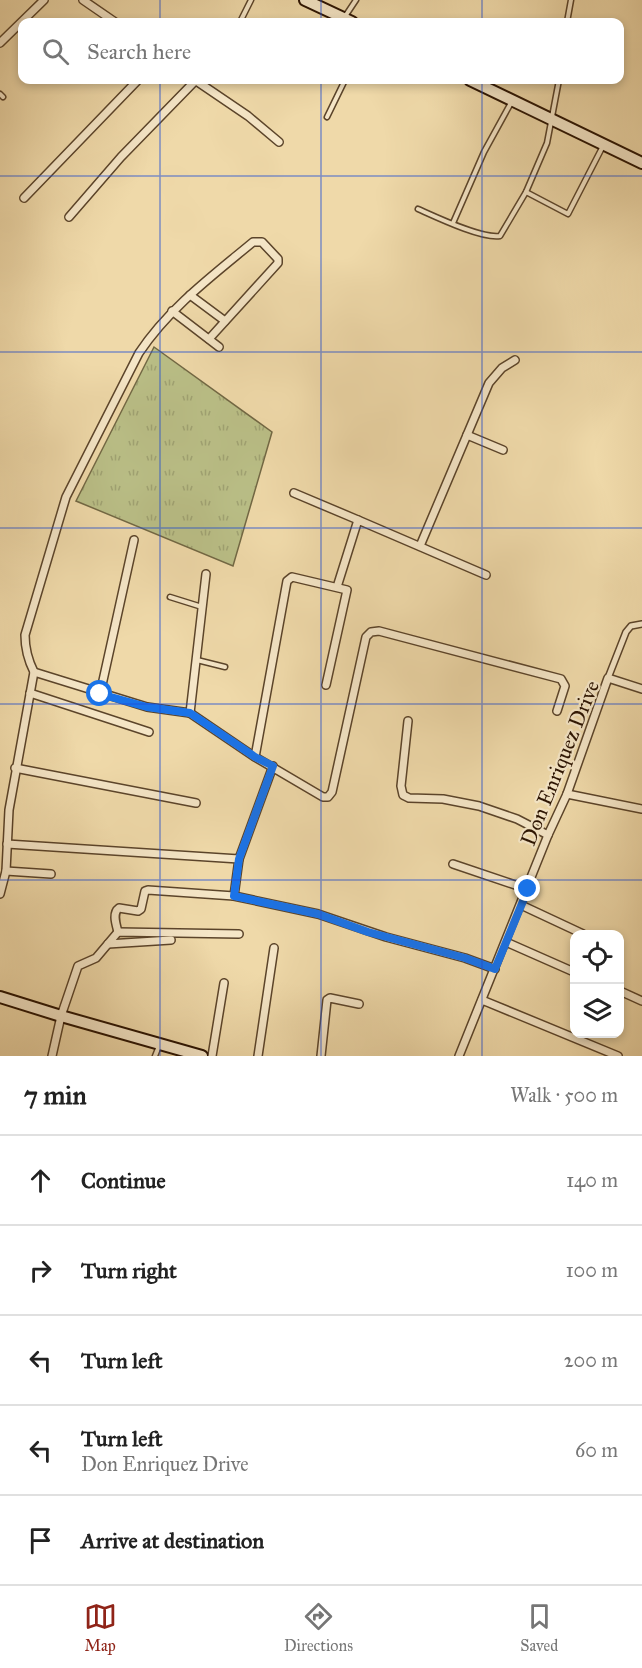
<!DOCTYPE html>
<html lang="en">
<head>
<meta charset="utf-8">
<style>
	:root { --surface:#fff; --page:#f2f2f2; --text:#222; --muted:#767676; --line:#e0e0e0; --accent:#8f2418 }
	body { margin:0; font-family:"IM FELL Great Primer",serif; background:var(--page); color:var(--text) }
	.controls { position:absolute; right:18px; bottom:18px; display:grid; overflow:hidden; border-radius:12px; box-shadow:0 3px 9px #0003 }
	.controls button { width:54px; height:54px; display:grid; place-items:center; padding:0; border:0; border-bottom:2px solid var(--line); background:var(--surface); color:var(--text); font:30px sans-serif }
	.stop { position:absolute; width:18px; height:18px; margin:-14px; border:4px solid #1a73e8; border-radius:50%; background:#fff }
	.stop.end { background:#1a73e8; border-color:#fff; box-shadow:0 2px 6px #0008 }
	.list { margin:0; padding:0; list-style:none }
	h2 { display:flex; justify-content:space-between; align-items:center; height:78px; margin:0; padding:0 24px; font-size:26px }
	h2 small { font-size:20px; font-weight:400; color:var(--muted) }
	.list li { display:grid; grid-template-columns:39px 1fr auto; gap:18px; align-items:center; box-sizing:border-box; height:90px; padding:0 24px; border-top:2px solid var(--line) }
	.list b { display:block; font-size:22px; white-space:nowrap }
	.list p { margin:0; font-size:20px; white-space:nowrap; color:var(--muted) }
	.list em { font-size:20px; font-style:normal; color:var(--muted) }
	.icon { flex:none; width:33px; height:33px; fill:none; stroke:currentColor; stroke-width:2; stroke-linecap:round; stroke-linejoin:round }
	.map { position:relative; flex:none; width:642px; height:1056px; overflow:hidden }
	.search { position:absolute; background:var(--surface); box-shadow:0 3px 9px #0003; left:18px; right:18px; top:18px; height:66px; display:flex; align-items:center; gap:15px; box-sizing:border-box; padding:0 21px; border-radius:12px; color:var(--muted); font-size:22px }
	.sheet { height:528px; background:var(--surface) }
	nav { display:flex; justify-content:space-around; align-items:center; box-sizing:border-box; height:84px; border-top:2px solid var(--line); background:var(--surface); font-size:16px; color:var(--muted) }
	nav a { display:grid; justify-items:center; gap:3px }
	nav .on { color:var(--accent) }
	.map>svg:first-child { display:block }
</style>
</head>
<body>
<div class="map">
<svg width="642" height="1056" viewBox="0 0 642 1056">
	<defs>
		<pattern id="grass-tufts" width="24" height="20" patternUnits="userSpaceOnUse" patternTransform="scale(1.5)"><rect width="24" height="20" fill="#babf87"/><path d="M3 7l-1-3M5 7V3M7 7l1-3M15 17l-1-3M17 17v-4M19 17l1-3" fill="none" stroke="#a0a373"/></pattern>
	</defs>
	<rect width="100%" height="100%" fill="#efd9a9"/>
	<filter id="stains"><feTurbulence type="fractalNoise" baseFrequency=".00333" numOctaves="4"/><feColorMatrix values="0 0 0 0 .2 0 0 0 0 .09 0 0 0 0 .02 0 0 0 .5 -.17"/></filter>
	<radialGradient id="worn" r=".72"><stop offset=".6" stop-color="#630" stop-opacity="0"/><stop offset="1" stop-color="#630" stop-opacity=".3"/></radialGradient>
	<path fill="url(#grass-tufts)" stroke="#726844" stroke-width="1.5" d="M154 347 272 432 233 566 76 501Z"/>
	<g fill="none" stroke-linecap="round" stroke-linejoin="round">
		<defs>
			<g id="service">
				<path d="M344 18 356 0"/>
				<path d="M240 22 251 0"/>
				<path d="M567 22 571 0"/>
				<path d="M0 94 3 97"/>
				<path d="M327 117 345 80"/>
				<path d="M526 192 568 214 603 146"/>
				<path d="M418 209C436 217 482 239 500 236L526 192 547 143 559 80"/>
				<path d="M453 223 484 152 512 101"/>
				<path d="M170 597 202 607"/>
				<path d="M197 660 225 667"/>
				<path d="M155 1056 159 1046"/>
			</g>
			<path id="pedestrian" d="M608 678 626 632 631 626 642 624"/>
			<g id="minor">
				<path d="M83 0 115 22"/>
				<path d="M0 43 44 0"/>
				<path d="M195 80 248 116 279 142"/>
				<path d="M24 198 138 80"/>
				<path d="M69 217 121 157 196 80"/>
				<path d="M190 295 225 321"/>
				<path d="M172 311 219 347"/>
				<path d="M467 435 503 450"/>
				<path d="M294 493 358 520"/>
				<path d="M420 546 489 383 502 368 515 360"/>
				<path d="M337 587 358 520 486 575"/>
				<path d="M34 672 147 707 190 713 206 574"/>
				<path d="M30 693 149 732"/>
				<path d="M100 694 134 540"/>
				<path d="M190 713 255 757 323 797H328L332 792 366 637 371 632 379 631 561 679 565 686 557 711"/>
				<path d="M408 721 401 786 403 795 409 798 443 799 479 806 517 819 548 835"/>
				<path d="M255 757 287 581 292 577 347 590 326 685"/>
				<path d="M15 768 196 803"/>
				<path d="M567 794 642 809"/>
				<path d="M7 844 239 859 273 766"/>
				<path d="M453 864 527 889"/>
				<path d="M6 871 51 874"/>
				<path d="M0 894 6 871 9 810 34 672C28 660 25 649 25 635L66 497 139 353C169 308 212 276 253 242H262L278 259V263L209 339"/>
				<path d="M234 896 318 914 386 937 465 958 495 969"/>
				<path d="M521 905 583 934"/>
				<path d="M118 932C116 924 112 913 119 908L138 911 141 909 145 891 148 890 234 896 239 859"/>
				<path d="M506 942 574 972"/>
				<path d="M108 944 171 940"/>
				<path d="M620 991 642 1001"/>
				<path d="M482 1000 618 1056"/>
				<path d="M52 1056 61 1016 78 966 96 958 118 932 239 934"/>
				<path d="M212 1056 224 983"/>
				<path d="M258 1056 274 948"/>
				<path d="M321 1056 327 1000 330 998 359 1004"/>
				<path d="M459 1056 548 835 567 794 608 678 642 689"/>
			</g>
			<g id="secondary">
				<path d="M305 0 352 22"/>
				<path d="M470 80 642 163"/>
				<path d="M0 997 61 1016 202 1056"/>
			</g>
		</defs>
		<use href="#service" stroke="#5b442a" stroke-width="7"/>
		<use href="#pedestrian" stroke="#5b442a" stroke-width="8"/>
		<use href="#minor" stroke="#5b442a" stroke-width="10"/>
		<use href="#secondary" stroke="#2a1200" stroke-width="14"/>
		<use href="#service" stroke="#f5e6c7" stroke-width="4"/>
		<use href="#pedestrian" stroke="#f5e6c7" stroke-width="5"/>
		<use href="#minor" stroke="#f5e6c7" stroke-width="7"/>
		<use href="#secondary" stroke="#f5e6c7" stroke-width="10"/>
	</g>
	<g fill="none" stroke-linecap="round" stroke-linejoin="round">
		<path stroke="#1a73e8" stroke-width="8" d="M100 694 147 707 190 713 255 757 273 766 239 859 234 896 318 914 368 932 465 958 495 969 528 889"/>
	</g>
	<path fill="none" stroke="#1d4ed8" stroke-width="1.5" stroke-opacity="0.55" d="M160 0V22M321 0V22M482 0V22M160 80V1056M321 80V1056M482 80V1056M0 176H642M0 352H642M0 528H642M0 704H642M0 880H642"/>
	<g text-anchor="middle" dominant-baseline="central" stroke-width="4.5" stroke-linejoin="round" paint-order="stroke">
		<g font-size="21" fill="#2a1200" stroke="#f5e6c7">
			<text transform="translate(560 763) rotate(-68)">Don Enriquez Drive</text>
		</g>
	</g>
	<rect width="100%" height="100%" filter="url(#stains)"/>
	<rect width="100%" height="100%" fill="url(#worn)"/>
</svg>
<div class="controls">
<button><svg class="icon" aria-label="locate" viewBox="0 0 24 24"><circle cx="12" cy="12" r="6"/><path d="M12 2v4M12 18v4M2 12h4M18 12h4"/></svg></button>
<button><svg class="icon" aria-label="layers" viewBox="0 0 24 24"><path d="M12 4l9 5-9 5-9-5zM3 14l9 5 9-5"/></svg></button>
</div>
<div class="stop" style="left:100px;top:694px"></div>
<div class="stop end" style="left:528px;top:889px"></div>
<div class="search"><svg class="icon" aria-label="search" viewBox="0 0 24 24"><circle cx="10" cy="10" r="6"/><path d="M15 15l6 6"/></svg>Search here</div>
</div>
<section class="sheet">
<h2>7 min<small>Walk · 500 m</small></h2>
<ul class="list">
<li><svg class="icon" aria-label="ahead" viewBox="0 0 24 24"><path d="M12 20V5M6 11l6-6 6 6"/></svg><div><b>Continue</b></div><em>140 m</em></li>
<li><svg class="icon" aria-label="right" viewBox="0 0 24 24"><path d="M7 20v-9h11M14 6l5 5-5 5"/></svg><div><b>Turn right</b></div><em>100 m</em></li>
<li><svg class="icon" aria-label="left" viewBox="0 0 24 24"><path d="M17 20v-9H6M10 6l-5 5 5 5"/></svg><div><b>Turn left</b></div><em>200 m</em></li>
<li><svg class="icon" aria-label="left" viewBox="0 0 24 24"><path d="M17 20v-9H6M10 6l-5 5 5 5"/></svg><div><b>Turn left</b><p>Don Enriquez Drive</p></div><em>60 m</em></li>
<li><svg class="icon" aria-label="arrive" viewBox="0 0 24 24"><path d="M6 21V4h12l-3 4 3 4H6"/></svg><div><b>Arrive at destination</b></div></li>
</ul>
</section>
<nav>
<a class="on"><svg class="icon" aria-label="map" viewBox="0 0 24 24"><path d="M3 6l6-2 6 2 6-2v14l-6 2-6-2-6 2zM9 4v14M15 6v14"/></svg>Map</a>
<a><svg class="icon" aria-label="directions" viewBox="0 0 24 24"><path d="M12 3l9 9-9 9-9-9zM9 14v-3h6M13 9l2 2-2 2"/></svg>Directions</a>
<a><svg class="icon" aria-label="saved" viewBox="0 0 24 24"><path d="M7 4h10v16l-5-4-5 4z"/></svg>Saved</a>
</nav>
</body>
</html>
